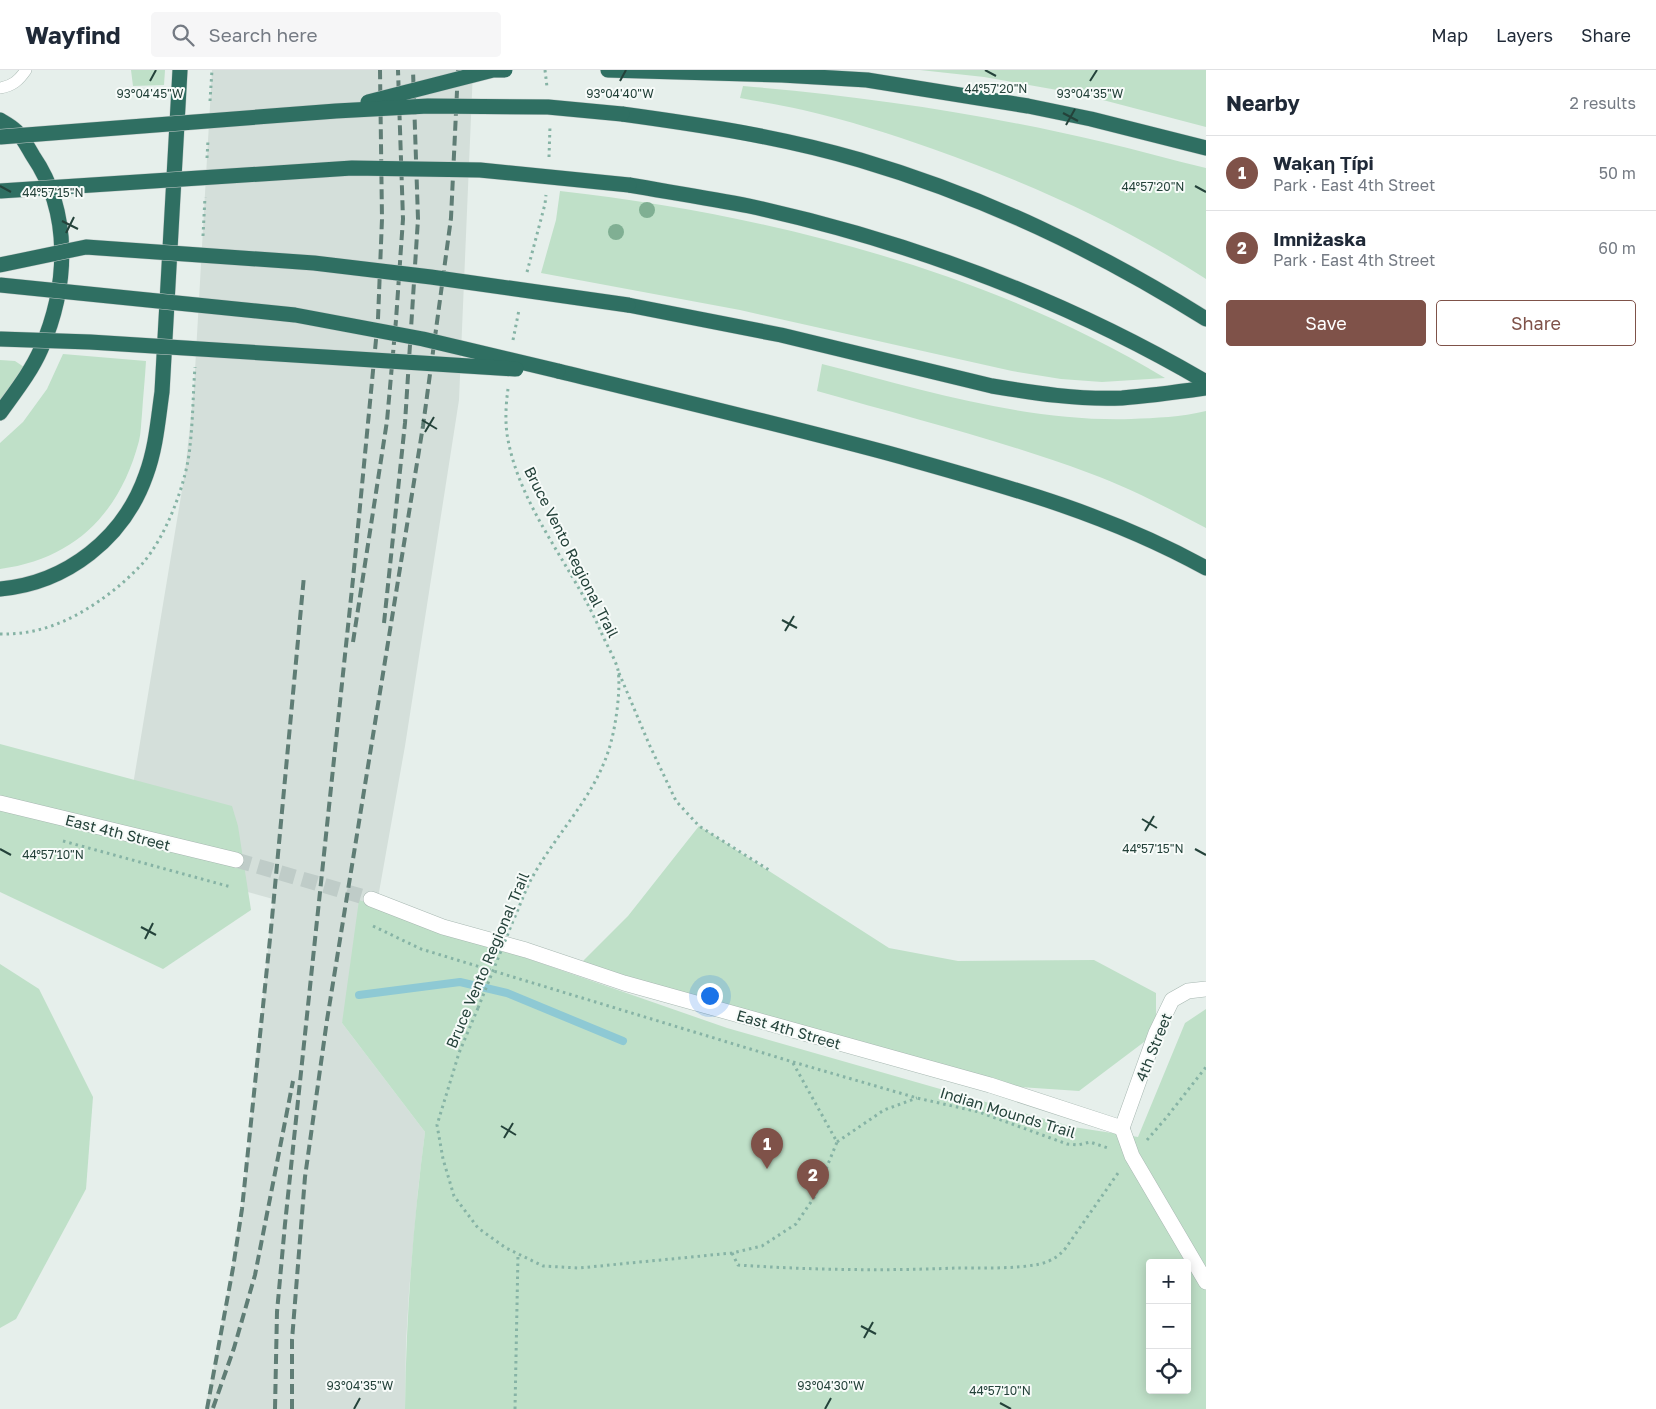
<!DOCTYPE html>
<html lang="en">
<head>
<meta charset="utf-8">
<style>
	:root { --surface:#fff; --page:#f6f6f7; --text:#1f2937; --muted:#747a83; --line:#e0e1e3; --accent:#7f5249 }
	body { margin:0; font-family:"Golos Text",sans-serif; background:var(--page); color:var(--text) }
	.controls { position:absolute; right:15px; bottom:15px; display:grid; overflow:hidden; border-radius:5px; box-shadow:0 2px 12px #0003 }
	.controls button { width:45px; height:45px; display:grid; place-items:center; padding:0; border:0; border-bottom:1px solid var(--line); background:var(--surface); color:var(--text); font:25px sans-serif }
	.you { position:absolute; left:709px; top:925px; width:18px; height:18px; margin:-12px; border:4px solid #fff; border-radius:50%; background:#1a73e8; box-shadow:0 0 0 8px #1a73e833 }
	.badge { display:grid; place-items:center; width:32px; height:32px; border-radius:50%; background:var(--accent); color:#fff; font-size:16px; font-weight:700 }
	.pin { position:absolute; translate:-50% -41px; filter:drop-shadow(0 1px 2px #0008) }
	.pin::after { content:''; position:absolute; top:26px; width:18px; height:15px; background:inherit; clip-path:polygon(0 0,100% 0,50% 100%) }
	.list { margin:0; padding:0; list-style:none }
	h2 { display:flex; justify-content:space-between; align-items:center; height:65px; margin:0; padding:0 20px; font-size:21px }
	h2 small { font-size:16px; font-weight:400; color:var(--muted) }
	.list li { display:grid; grid-template-columns:32px 1fr auto; gap:15px; align-items:center; box-sizing:border-box; height:75px; padding:0 20px; border-top:1px solid var(--line) }
	.list b { display:block; font-size:19px; white-space:nowrap }
	.list p { margin:0; font-size:16px; white-space:nowrap; color:var(--muted) }
	.list em { font-size:16px; font-style:normal; color:var(--muted) }
	.actions { display:flex; gap:10px; padding:15px 20px }
	.actions a { flex:1; padding:11px 0; border:1px solid var(--accent); border-radius:5px; text-align:center; font-size:18px; color:var(--accent) }
	.actions .main { background:var(--accent); color:#fff }
	.icon { flex:none; width:28px; height:28px; fill:none; stroke:currentColor; stroke-width:2; stroke-linecap:round; stroke-linejoin:round }
	.map { position:relative; flex:none; width:1206px; height:1339px; overflow:hidden }
	header { display:flex; align-items:center; gap:30px; box-sizing:border-box; height:70px; padding:0 25px; background:var(--surface); border-bottom:1px solid var(--line) }
	header strong { font-size:24px }
	nav { display:flex; gap:28px; margin-inline-start:auto; font-size:18px }
	.search { width:350px; height:45px; background:var(--page); display:flex; align-items:center; gap:12px; box-sizing:border-box; padding:0 18px; border-radius:5px; color:var(--muted); font-size:19px }
	main { display:flex }
	aside { flex:1; background:var(--surface) }
	.map>svg:first-child { display:block }
</style>
</head>
<body>
<header>
<strong>Wayfind</strong>
<div class="search"><svg class="icon" aria-label="search" viewBox="0 0 24 24"><circle cx="10" cy="10" r="6"/><path d="M15 15l6 6"/></svg>Search here</div>
<nav><a>Map</a><a>Layers</a><a>Share</a></nav>
</header>
<main>
<div class="map">
<svg width="1206" height="1339" viewBox="0 0 1206 1339">
	<rect width="100%" height="100%" fill="#e6efeb"/>
	<path fill="#d4dfda" d="M212 0H473L459 330 405 676 373 856 342 953 425 1062 418 1120 409 1222 406 1273 405 1339H205L218 1279 242 1139 273 829 121 787 185 402 194 318Z"/>
	<g fill="#bfe0c8" fill-rule="evenodd">
		<path d="M131 0H165L164 15 133 16Z"/>
		<path d="M920 0H1206V57L1080 24 984 7Z"/>
		<path d="M743 16C864 26 985 44 1103 72 1137 80 1172 90 1206 98V209C1121 154 1029 113 933 79 891 64 847 50 803 40 782 35 761 32 740 28Z"/>
		<path d="M560 121C765 144 987 200 1165 308L1102 312 1061 309 1012 301 740 240 541 203 556 150Z"/>
		<path d="M63 284 146 291C145 309 143 327 142 344 141 353 141 363 139 371 120 443 75 489 0 499V373L23 352 47 319Z"/>
		<path d="M0 290 15 291 24 297 7 323 0 330Z"/>
		<path d="M822 294C924 320 1025 352 1131 349 1156 348 1181 347 1206 341V458C1168 438 1130 418 1089 403 1000 370 908 347 817 321Z"/>
		<path d="M0 674 232 736 238 756 251 840 163 899 0 822Z"/>
		<path d="M699 756 889 878 958 891 1094 890 1156 923V963L1079 1021 990 1015 577 897 628 846Z"/>
		<path d="M359 830 727 958 1073 1057 1138 1067 1185 953 1206 939V1339H405C406 1246 413 1154 425 1062L342 953ZM1150 1193H1187V1320H1150Z"/>
		<path d="M0 894 39 919 93 1027 86 1119 16 1249 0 1258Z"/>
	</g>
	<g fill="none" stroke-linecap="round" stroke-linejoin="round">
		<path stroke="#8ec9d4" stroke-width="8" d="M359 925 460 912 507 923 623 971"/>
		<path stroke="#bfccc8" stroke-width="15" stroke-dasharray="15 8" stroke-linecap="butt" d="M236 790 371 829"/>
		<defs>
			<path id="service" d="M0 18C13 16 19 10 26 0"/>
			<g id="minor">
				<path d="M0 733 236 790"/>
				<path d="M371 829 443 857 526 880 624 913 990 1015 1122 1058"/>
				<path d="M1122 1058 1132 1086 1206 1212"/>
				<path d="M1122 1058 1156 963 1172 930 1188 921 1206 919"/>
			</g>
			<g id="motorway">
				<path d="M608 0 782 5 867 10 1028 36 1091 49 1206 78"/>
				<path d="M622 44C702 55 782 67 860 90 985 127 1096 180 1206 249"/>
				<path d="M0 50C5 53 11 56 16 61 23 67 28 78 33 86 72 143 68 217 41 279 31 302 15 322 0 343"/>
				<path d="M629 115C669 122 709 128 749 136 909 171 1064 229 1206 312"/>
				<path d="M628 235 781 265 992 316C1034 323 1079 330 1122 328 1150 326 1178 322 1206 318"/>
				<path d="M558 301C673 329 788 356 902 387 1009 417 1108 444 1206 498"/>
				<path d="M0 519C67 513 124 468 146 405 156 378 158 350 162 322L180 0"/>
			</g>
		</defs>
		<use href="#service" stroke="#a8b8b2" stroke-width="12"/>
		<use href="#minor" stroke="#a8b8b2" stroke-width="16"/>
		<use href="#motorway" stroke="#c2cac8" stroke-width="16"/>
		<g stroke="#86b3a5" stroke-width="3" stroke-dasharray="2.5 4" stroke-linecap="butt">
			<path d="M545 0 547 17"/>
			<path d="M210 31 212 0"/>
			<path d="M549 87 550 56"/>
			<path d="M207 88 208 70"/>
			<path d="M203 166 205 127"/>
			<path d="M527 202 545 134 546 125"/>
			<path d="M513 270 519 240"/>
			<path d="M508 319C506 333 505 349 507 364 518 436 573 496 601 562 606 574 615 588 618 600 621 618 616 654 611 672 598 723 558 761 533 806 525 820 520 836 513 851"/>
			<path d="M0 564C37 565 69 552 99 531 114 521 129 508 142 494 166 467 187 412 190 376 193 350 193 323 195 297"/>
			<path d="M619 603 649 674 676 731 699 756 769 800"/>
			<path d="M63 771 231 817"/>
			<path d="M373 856 421 879 793 992 917 1028 979 1042 1067 1074 1078 1075 1090 1072 1108 1078"/>
			<path d="M478 938 459 983 437 1055 443 1089 454 1126 478 1158 506 1178 543 1196 579 1198 732 1183 762 1176 796 1154 815 1126 837 1072 793 993"/>
			<path d="M1147 1070 1166 1048 1206 997"/>
			<path d="M837 1072 884 1040 917 1028"/>
			<path d="M732 1183 738 1195C811 1200 883 1201 956 1198 982 1198 1015 1199 1040 1194 1051 1191 1058 1187 1065 1179L1118 1103"/>
			<path d="M515 1339 518 1184"/>
		</g>
		<use href="#service" stroke="#fff" stroke-width="11"/>
		<use href="#minor" stroke="#fff" stroke-width="15"/>
		<use href="#motorway" stroke="#2f6f62" stroke-width="15"/>
		<g stroke="#5f7d75" stroke-width="4" stroke-dasharray="10 5" stroke-linecap="butt">
			<path d="M384 553 405 353 418 149 413 0"/>
			<path d="M353 572 387 351 396 250 403 149 398 0"/>
			<path d="M213 1338 234 1278 255 1205 293 1011"/>
			<path d="M207 1339 233 1198 242 1139 271 859 304 506"/>
			<path d="M275 1339 277 1242 285 1154 353 509 378 249 382 149 380 0"/>
			<path d="M292 1339V1270L305 1107 327 950 423 356 451 148 458 0"/>
		</g>
		<defs>
			<g id="motorway-bridge">
				<path d="M368 32 493 0H505"/>
				<path d="M0 67 336 41 428 36 548 37 622 44"/>
				<path d="M0 121 352 98 480 100 629 115"/>
				<path d="M0 195 86 177 314 193 431 207 628 235"/>
				<path d="M0 215 295 245 423 269 558 301"/>
				<path d="M0 269 90 272 516 299"/>
			</g>
		</defs>
		<use href="#motorway-bridge" stroke="#c2cac8" stroke-width="16" stroke-linecap="butt"/>
		<path stroke="#86b3a5" stroke-width="3" stroke-dasharray="2.5 4" stroke-linecap="butt" d="M478 938 513 851"/>
		<use href="#motorway-bridge" stroke="#2f6f62" stroke-width="15"/>
	</g>
	<g fill="#80af93">
		<circle cx="647" cy="140" r="8"/>
		<circle cx="616" cy="162" r="8"/>
	</g>
	<path fill="none" stroke="#24423a" stroke-width="2" d="M985 0 996 6M150 11 156 0M620 11 626 0M1090 11 1097 0M1063 43 1078 51M1066 55 1075 39M0 116 11 122M1195 116 1206 122M62 151 78 159M66 163 74 147M422 350 437 359M425 362 434 347M782 550 797 558M785 561 794 546M1142 749 1157 758M1145 761 1154 746M0 779 11 785M1195 779 1206 785M141 857 156 865M145 869 153 853M501 1056 516 1065M504 1068 513 1053M861 1256 876 1264M864 1268 873 1252M1000 1333 1011 1339M354 1339 360 1328M825 1339 831 1328"/>
	<g text-anchor="middle" dominant-baseline="central" stroke-width="4" stroke-linejoin="round" paint-order="stroke">
		<g font-size="15" fill="#24423a" stroke="#f7fbf9">
			<text transform="translate(572 482) rotate(63)">Bruce Vento Regional Trail</text>
			<text transform="translate(118 762) rotate(14)">East 4th Street</text>
			<text transform="translate(487 890) rotate(-67)">Bruce Vento Regional Trail</text>
			<text transform="translate(789 959) rotate(16)">East 4th Street</text>
			<text transform="translate(1153 977) rotate(-68)">4th Street</text>
			<text transform="translate(1008 1042) rotate(17)">Indian Mounds Trail</text>
		</g>
	</g>
	<g font-size="12" text-anchor="middle" fill="#24423a" stroke="#f7fbf9" stroke-width="4" stroke-linejoin="round" paint-order="stroke">
		<text x="996" y="23">44°57'20"N</text>
		<text x="150" y="28">93°04'45"W</text>
		<text x="620" y="28">93°04'40"W</text>
		<text x="1090" y="28">93°04'35"W</text>
		<text x="1153" y="121">44°57'20"N</text>
		<text x="53" y="127">44°57'15"N</text>
		<text x="1153" y="783">44°57'15"N</text>
		<text x="53" y="789">44°57'10"N</text>
		<text x="360" y="1320">93°04'35"W</text>
		<text x="831" y="1320">93°04'30"W</text>
		<text x="1000" y="1325">44°57'10"N</text>
	</g>
</svg>
<div class="controls">
<button>+</button>
<button>−</button>
<button><svg class="icon" aria-label="locate" viewBox="0 0 24 24"><circle cx="12" cy="12" r="6"/><path d="M12 2v4M12 18v4M2 12h4M18 12h4"/></svg></button>
</div>
<div class="you"></div>
<div class="pin badge" style="left:767px;top:1099px">1</div>
<div class="pin badge" style="left:813px;top:1130px">2</div>
</div>
<aside>
<h2>Nearby<small>2 results</small></h2>
<ul class="list">
<li><span class="badge">1</span><div><b>Waḳaƞ Ṭípi</b><p>Park · East 4th Street</p></div><em>50 m</em></li>
<li><span class="badge">2</span><div><b>Imniżaska</b><p>Park · East 4th Street</p></div><em>60 m</em></li>
</ul>
<div class="actions"><a class="main">Save</a><a>Share</a></div>
</aside>
</main>
</body>
</html>
